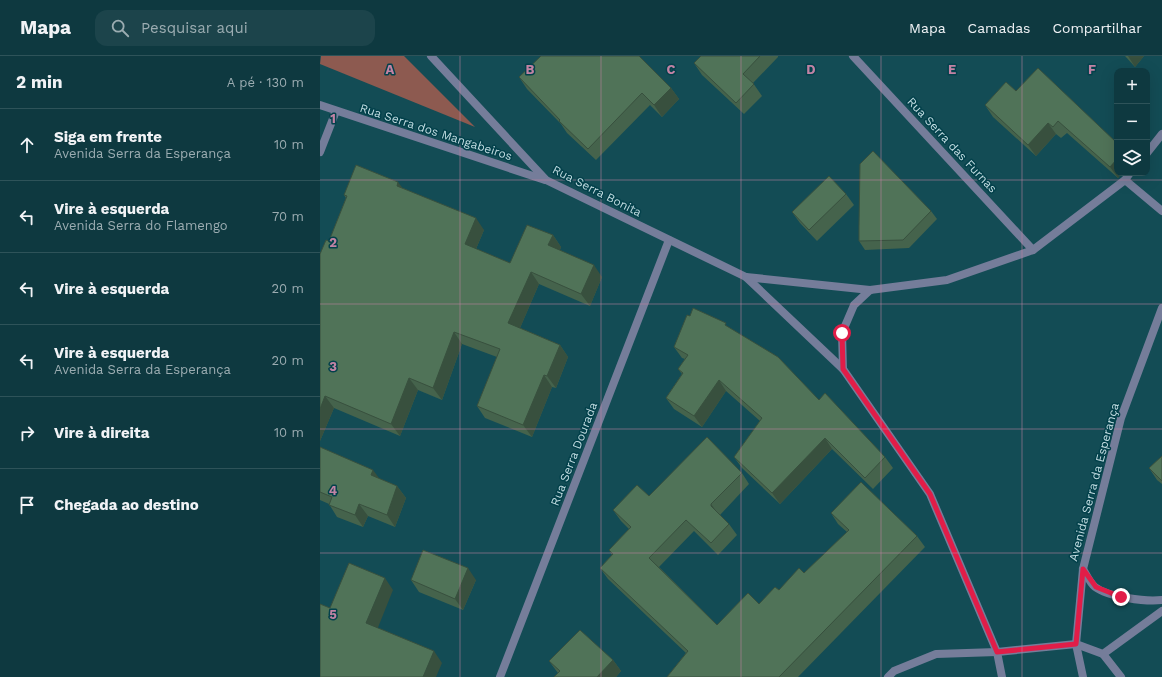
<!DOCTYPE html>
<html lang="pt">
<head>
<meta charset="utf-8">
<style>
	:root { --surface:#0e3940; --page:#1c444b; --text:#f1f3f6; --muted:#9bacb1; --line:#2e5359 }
	body { margin:0; font-family:"Work Sans",sans-serif; background:var(--page); color:var(--text) }
	.controls { position:absolute; right:12px; top:12px; display:grid; overflow:hidden; border-radius:8px; box-shadow:0 4px 16px #0002 }
	.controls button { width:36px; height:36px; display:grid; place-items:center; padding:0; border:0; border-bottom:1px solid var(--line); background:var(--surface); color:var(--text); font:20px sans-serif }
	.stop { position:absolute; width:12px; height:12px; margin:-9px; border:3px solid #e11d48; border-radius:50%; background:#fff }
	.stop.end { background:#e11d48; border-color:#fff; box-shadow:0 1px 4px #0008 }
	.list { margin:0; padding:0; list-style:none }
	h2 { display:flex; justify-content:space-between; align-items:center; height:52px; margin:0; padding:0 16px; font-size:17px }
	h2 small { font-size:13px; font-weight:400; color:var(--muted) }
	.list li { display:grid; grid-template-columns:26px 1fr auto; gap:12px; align-items:center; box-sizing:border-box; height:72px; padding:0 16px; border-top:1px solid var(--line) }
	.list b { display:block; font-size:15px; white-space:nowrap }
	.list p { margin:0; font-size:13px; white-space:nowrap; color:var(--muted) }
	.list em { font-size:13px; font-style:normal; color:var(--muted) }
	.icon { flex:none; width:22px; height:22px; fill:none; stroke:currentColor; stroke-width:2; stroke-linecap:round; stroke-linejoin:round }
	.map { position:relative; flex:none; width:842px; height:621px; overflow:hidden }
	header { display:flex; align-items:center; gap:24px; box-sizing:border-box; height:56px; padding:0 20px; background:var(--surface); border-bottom:1px solid var(--line) }
	header strong { font-size:19px }
	nav { display:flex; gap:22px; margin-inline-start:auto; font-size:14px }
	.search { width:280px; height:36px; background:var(--page); display:flex; align-items:center; gap:10px; box-sizing:border-box; padding:0 14px; border-radius:12px; color:var(--muted); font-size:15px }
	main { display:flex }
	aside { flex:1; background:var(--surface) }
	.map>svg:first-child { display:block }
</style>
</head>
<body>
<header>
<strong>Mapa</strong>
<div class="search"><svg class="icon" aria-label="search" viewBox="0 0 24 24"><circle cx="10" cy="10" r="6"/><path d="M15 15l6 6"/></svg>Pesquisar aqui</div>
<nav><a>Mapa</a><a>Camadas</a><a>Compartilhar</a></nav>
</header>
<main>
<aside>
<h2>2 min<small>A pé · 130 m</small></h2>
<ul class="list">
<li><svg class="icon" aria-label="ahead" viewBox="0 0 24 24"><path d="M12 20V5M6 11l6-6 6 6"/></svg><div><b>Siga em frente</b><p>Avenida Serra da Esperança</p></div><em>10 m</em></li>
<li><svg class="icon" aria-label="left" viewBox="0 0 24 24"><path d="M17 20v-9H6M10 6l-5 5 5 5"/></svg><div><b>Vire à esquerda</b><p>Avenida Serra do Flamengo</p></div><em>70 m</em></li>
<li><svg class="icon" aria-label="left" viewBox="0 0 24 24"><path d="M17 20v-9H6M10 6l-5 5 5 5"/></svg><div><b>Vire à esquerda</b></div><em>20 m</em></li>
<li><svg class="icon" aria-label="left" viewBox="0 0 24 24"><path d="M17 20v-9H6M10 6l-5 5 5 5"/></svg><div><b>Vire à esquerda</b><p>Avenida Serra da Esperança</p></div><em>20 m</em></li>
<li><svg class="icon" aria-label="right" viewBox="0 0 24 24"><path d="M7 20v-9h11M14 6l5 5-5 5"/></svg><div><b>Vire à direita</b></div><em>10 m</em></li>
<li><svg class="icon" aria-label="arrive" viewBox="0 0 24 24"><path d="M6 21V4h12l-3 4 3 4H6"/></svg><div><b>Chegada ao destino</b></div></li>
</ul>
</aside>
<div class="map">
<svg width="842" height="621" viewBox="0 0 842 621">
	<rect width="100%" height="100%" fill="#134c55"/>
	<path fill="#8d5a50" d="M1 0H84L155 71 0 8Z"/>
	<g fill="none" stroke-linecap="round" stroke-linejoin="round">
		<g stroke="#757d9a" stroke-width="8">
			<path d="M111 0 226 124 426 221 523 313"/>
			<path d="M533 0 713 194"/>
			<path d="M0 49 225 124"/>
			<path d="M0 96 16 55"/>
			<path d="M426 221 550 234"/>
			<path d="M783 598 801 621"/>
			<path d="M180 621 349 184"/>
			<path d="M568 621 574 615 616 598 677 596 756 588 783 598 842 555"/>
		</g>
		<g stroke="#757d9a" stroke-width="8">
			<path d="M827 97 842 78"/>
			<path d="M805 124 842 155"/>
			<path d="M763 513C766 518 770 527 775 531 788 541 826 546 842 544"/>
			<path d="M682 621 677 596 610 438 523 313 522 277 534 249 550 234 627 224 713 194 805 124 810 117"/>
			<path d="M763 621 756 588 763 513 801 362 842 252"/>
		</g>
	</g>
	<g fill="#45634c">
		<path d="M381 0H458V1L433 27 442 40 424 58 382 19 374 7Z"/>
		<path d="M805 0H824L815 11Z"/>
		<path d="M718 12 797 117H802L798 122 747 77 741 82 736 78 716 100 673 61 665 49 696 35Z"/>
		<path d="M199 21 351 32 359 43 342 61 330 49 276 104 247 77 241 68 207 33Z"/>
		<path d="M83 132 164 174 156 193 190 207 233 179 241 191 240 194 282 221 270 250 219 228 200 272 240 289 248 301 236 332 232 331 212 381 165 362 157 350 177 301 142 288 122 344 98 334 80 380 14 352 0 385V198L9 185 26 142 24 139Z"/>
		<path d="M526 138 534 149 497 185 480 167 472 156Z"/>
		<path d="M611 155 617 163 589 192 545 194 539 185Z"/>
		<path d="M409 272 499 344 565 401 573 412 553 433 512 393 460 448 422 412 414 401 440 365 406 335 382 371 354 353 346 342 362 318 358 313 365 303 362 302 354 291Z"/>
		<path d="M0 391 60 423 77 430 86 442 75 471 48 460 43 471 17 461 9 448 0 444Z"/>
		<path d="M842 400V428L837 424 829 412Z"/>
		<path d="M422 417 429 428 400 459 409 468 417 479 398 499 374 475 339 511 397 569 439 548 484 517 527 476 518 468 511 457 597 480 605 491 478 621H347L366 597 288 523 280 512 292 499 289 494 309 473 301 465 293 454 329 440Z"/>
		<path d="M91 524H156L143 554 99 536Z"/>
		<path d="M293 604 301 615 296 621H234L238 617 229 605Z"/>
	</g>
	<g fill="#38503e">
		<path d="M808 0H824L815 11Z"/>
		<path d="M351 32 359 43 342 61 334 49Z"/>
		<path d="M728 67 736 78 716 100 708 89Z"/>
		<path d="M797 103V117H802L798 122 790 111Z"/>
		<path d="M78 126 87 138 77 130Z"/>
		<path d="M156 162 164 174 153 200 145 188Z"/>
		<path d="M233 179 241 191 237 201 228 189Z"/>
		<path d="M274 209 282 221 270 250 261 238Z"/>
		<path d="M211 216 219 228 197 279 188 267Z"/>
		<path d="M134 276 142 288 122 344 113 332Z"/>
		<path d="M240 289 248 301 236 332 227 320Z"/>
		<path d="M224 319 232 331 212 381 203 369Z"/>
		<path d="M89 322 98 334 80 380 71 368Z"/>
		<path d="M399 324 406 335 382 371 374 360Z"/>
		<path d="M5 340 14 352 0 385V353Z"/>
		<path d="M505 382 512 393 460 448 452 437Z"/>
		<path d="M53 414 62 426 51 419Z"/>
		<path d="M77 430 86 442 75 471 67 459Z"/>
		<path d="M39 448 48 460 43 471 35 459Z"/>
		<path d="M391 448 399 459 391 450Z"/>
		<path d="M148 512 156 524 143 554 135 543Z"/>
		<path d="M65 522 73 534 55 579 46 567Z"/>
		<path d="M114 595 122 607 116 621H103Z"/>
		<path d="M293 604 301 615 296 621H277Z"/>
	</g>
	<g fill="#507358" stroke="#38503e">
		<path d="M221 0H319L351 32 334 49 322 37 268 93 239 65 240 64 199 21Z"/>
		<path d="M381 0H440L423 18 434 28 416 47 374 7Z"/>
		<path d="M718 12 797 87V103L790 111 738 65 733 71 728 67 708 89 665 49 686 26 696 35Z"/>
		<path d="M553 95 611 155 583 184 539 185V170L540 108Z"/>
		<path d="M36 109 78 126 77 130 156 162 145 188 190 207 207 169 233 179 228 189 274 209 261 238 211 216 188 267 240 289 227 320 224 319 203 369 157 350 180 293 134 276 113 332 89 322 71 368 5 340 0 353V198L6 184 9 185 27 140 24 139Z"/>
		<path d="M509 120 526 138 489 174 472 156Z"/>
		<path d="M373 252 406 267 405 269 458 301 499 344 505 337 565 401 545 422 505 382 452 437 414 401 442 362 399 324 374 360 346 342 363 317 358 313 368 299 354 291 367 259 370 260Z"/>
		<path d="M387 381 422 417 391 448V450L409 468 391 487 366 464 329 502 397 569 428 537 439 548 455 531 459 534 479 512 484 517 529 474 511 457 541 426 597 480 459 621H347L368 595 280 512 293 498 289 494 311 471 293 454 317 429 329 440Z"/>
		<path d="M0 391 53 414 51 419 77 430 67 459 39 448 35 459 9 449 12 441 0 436Z"/>
		<path d="M842 400V425L829 412Z"/>
		<path d="M103 494 148 512 135 543 91 524Z"/>
		<path d="M29 507 65 522 46 567 114 595 103 621H0V548L10 552Z"/>
		<path d="M260 574 293 604 277 621H234L240 615 229 605Z"/>
	</g>
	<g fill="none" stroke-linecap="round" stroke-linejoin="round">
		<path stroke="#e11d48" stroke-width="5" d="M522 277 523 313 610 438 677 596 756 588 763 513 776 531 801 541"/>
	</g>
	<path fill="none" stroke="#c183a4" stroke-width="1" stroke-opacity="0.55" d="M140 0V621M281 0V621M421 0V621M561 0V621M702 0V621M0 124H842M0 248H842M0 373H842M0 497H842"/>
	<g text-anchor="middle" dominant-baseline="central" stroke-width="3" stroke-linejoin="round" paint-order="stroke">
		<g font-size="12" fill="#c0dbe0" stroke="#03414b">
			<text transform="translate(116 76) rotate(18)">Rua Serra dos Mangabeiros</text>
			<text transform="translate(632 89) rotate(47)">Rua Serra das Furnas</text>
			<text transform="translate(277 135) rotate(27)">Rua Serra Bonita</text>
			<text transform="translate(254 398) rotate(-69)">Rua Serra Dourada</text>
			<text transform="translate(774 426) rotate(-75)">Avenida Serra da Esperança</text>
		</g>
	</g>
	<g font-size="13" text-anchor="middle" font-weight="bold" fill="#c183a4" stroke="#03414b" stroke-width="3" stroke-linejoin="round" paint-order="stroke">
		<text x="70" y="18">A</text>
		<text x="210" y="18">B</text>
		<text x="351" y="18">C</text>
		<text x="491" y="18">D</text>
		<text x="632" y="18">E</text>
		<text x="772" y="18">F</text>
		<text x="13" y="67">1</text>
		<text x="13" y="191">2</text>
		<text x="13" y="315">3</text>
		<text x="13" y="439">4</text>
		<text x="13" y="563">5</text>
	</g>
</svg>
<div class="controls">
<button>+</button>
<button>−</button>
<button><svg class="icon" aria-label="layers" viewBox="0 0 24 24"><path d="M12 4l9 5-9 5-9-5zM3 14l9 5 9-5"/></svg></button>
</div>
<div class="stop" style="left:522px;top:277px"></div>
<div class="stop end" style="left:801px;top:541px"></div>
</div>
</main>
</body>
</html>
